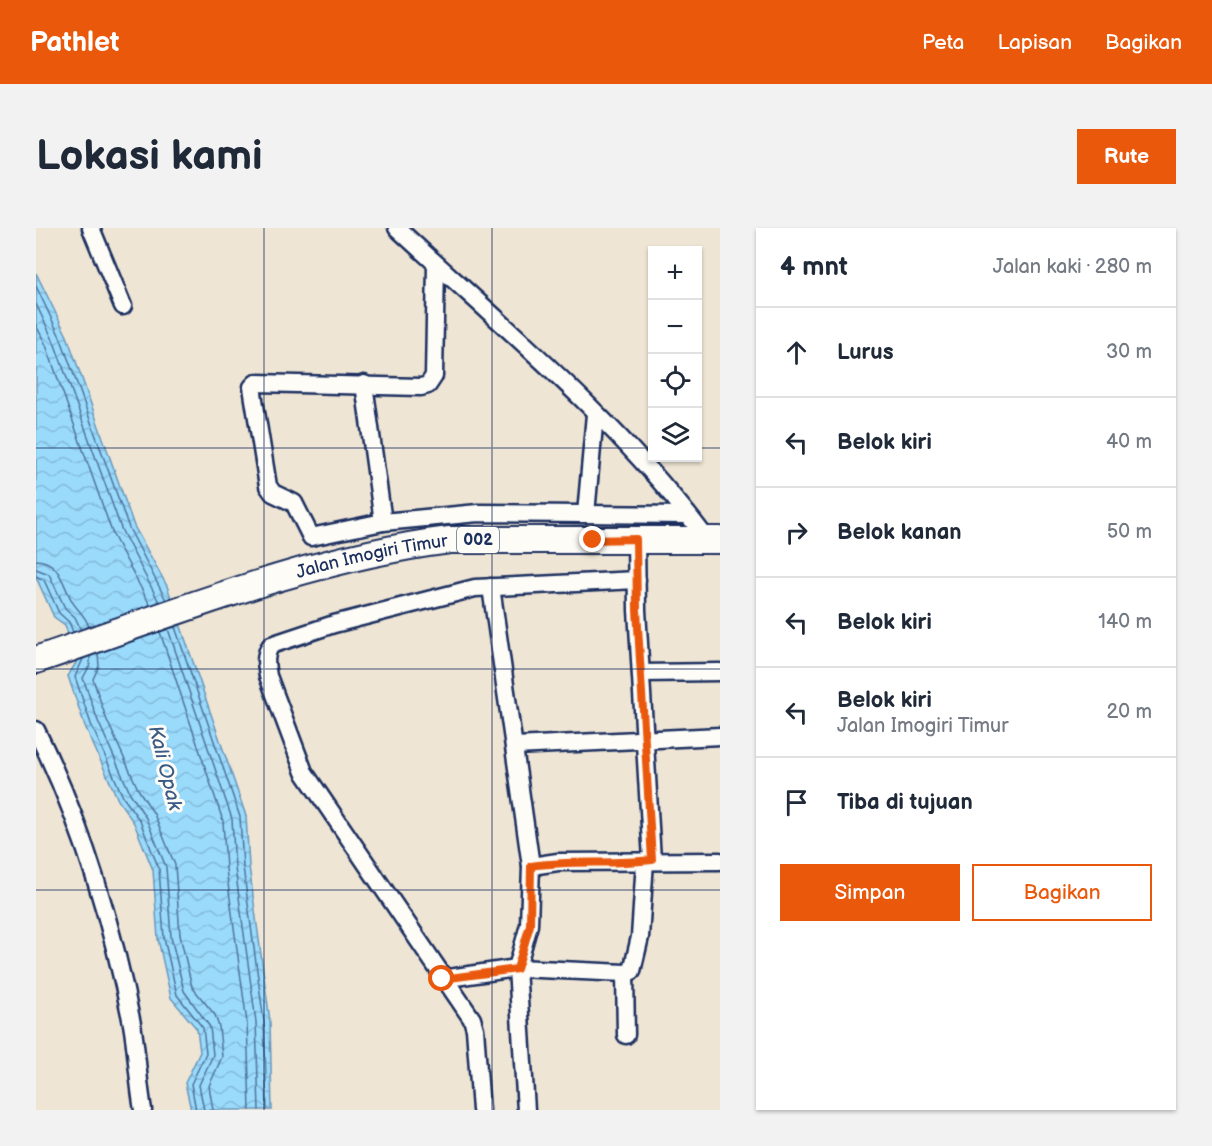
<!DOCTYPE html>
<html lang="id">
<head>
<meta charset="utf-8">
<style>
	:root { --surface:#fff; --page:#f2f2f3; --text:#1f2937; --muted:#747a83; --line:#e0e1e3; --accent:#ea580c }
	body { margin:0; font-family:"Balsamiq Sans",sans-serif; background:var(--page); color:var(--text) }
	.controls { position:absolute; right:18px; top:18px; display:grid; overflow:hidden; border-radius:0px; box-shadow:0 2px 4px #0004 }
	.controls button { width:54px; height:54px; display:grid; place-items:center; padding:0; border:0; border-bottom:2px solid var(--line); background:var(--surface); color:var(--text); font:30px sans-serif }
	.stop { position:absolute; width:18px; height:18px; margin:-14px; border:4px solid #ea580c; border-radius:50%; background:#fff }
	.stop.end { background:#ea580c; border-color:#fff; box-shadow:0 2px 6px #0008 }
	.list { margin:0; padding:0; list-style:none }
	h2 { display:flex; justify-content:space-between; align-items:center; height:78px; margin:0; padding:0 24px; font-size:26px }
	h2 small { font-size:20px; font-weight:400; color:var(--muted) }
	.list li { display:grid; grid-template-columns:39px 1fr auto; gap:18px; align-items:center; box-sizing:border-box; height:90px; padding:0 24px; border-top:2px solid var(--line) }
	.list b { display:block; font-size:22px; white-space:nowrap }
	.list p { margin:0; font-size:20px; white-space:nowrap; color:var(--muted) }
	.list em { font-size:20px; font-style:normal; color:var(--muted) }
	.actions { display:flex; gap:12px; padding:18px 24px }
	.actions a { flex:1; padding:14px 0; border:2px solid var(--accent); border-radius:0px; text-align:center; font-size:21px; color:var(--accent) }
	.actions .main { background:var(--accent); color:#fff }
	.icon { flex:none; width:33px; height:33px; fill:none; stroke:currentColor; stroke-width:2; stroke-linecap:round; stroke-linejoin:round }
	.map { position:relative; flex:none; width:684px; height:882px; overflow:hidden; border-radius:0px }
	header { display:flex; align-items:center; gap:36px; box-sizing:border-box; height:84px; padding:0 30px; background:var(--accent); color:#fff }
	header strong { font-size:28px }
	nav { display:flex; gap:33px; margin-inline-start:auto; font-size:21px }
	.intro { display:flex; align-items:center; justify-content:space-between; box-sizing:border-box; height:144px; padding:0 36px }
	h1 { margin:0; font-size:42px }
	.button { padding:15px 27px; border-radius:0px; background:var(--accent); color:#fff; font-size:21px; font-weight:700 }
	main { display:flex; gap:36px; padding:0 36px }
	aside { flex:1; background:var(--surface); border-radius:0px; box-shadow:0 2px 4px #0004 }
	.map>svg:first-child { display:block }
</style>
</head>
<body>
<header>
<strong>Pathlet</strong>
<nav><a>Peta</a><a>Lapisan</a><a>Bagikan</a></nav>
</header>
<div class="intro"><h1>Lokasi kami</h1><a class="button">Rute</a></div>
<main>
<div class="map">
<svg width="684" height="882" viewBox="0 0 684 882">
	<defs>
		<pattern id="water-waves" width="16" height="10" patternUnits="userSpaceOnUse" patternTransform="scale(1.5)"><rect width="16" height="10" fill="#9adafb"/><path d="M0 5q4-4 8 0t8 0" fill="none" stroke="#84bbda"/></pattern>
	</defs>
	<rect width="100%" height="100%" fill="#efe5d4"/>
	<filter id="ink" filterUnits="userSpaceOnUse"><feTurbulence type="fractalNoise" baseFrequency=".0167" numOctaves="2"/><feDisplacementMap in="SourceGraphic" scale="12" xChannelSelector="R" yChannelSelector="G"/><feConvolveMatrix kernelMatrix="1 2 1 2 8 2 1 2 1" color-interpolation-filters="sRGB"/></filter>
	<g filter="url(#ink)">
		<path fill="url(#water-waves)" stroke="#6796bc" stroke-width="1.5" d="M0 45 31 108 98 298 131 358 210 588 213 638 234 793 236 882H155L149 855 164 824 161 801 135 770 122 711 117 642 98 595 82 572 49 498 32 448 41 433 29 397 18 389 0 349Z"/>
		<g fill="none" stroke-linecap="round" stroke-linejoin="round">
			<g stroke="#4e739d" stroke-width="1.5">
				<path d="M0 58 25 111 93 300 130 372"/>
				<path d="M0 76 18 114 86 303 123 374"/>
				<path d="M0 97 10 117 77 307 114 377"/>
				<path d="M0 332C23 333 26 354 35 371 40 382 49 386 53 399"/>
				<path d="M0 341 13 346 29 380 39 389 45 402"/>
				<path d="M0 348 8 352 23 385 33 394 37 404"/>
				<path d="M139 399 204 589 207 639 228 794 231 882"/>
				<path d="M132 401 196 591 199 640 220 794 223 882"/>
				<path d="M124 404 187 593 190 641 211 795 214 882"/>
				<path d="M62 426 63 438 57 451 70 490 102 561 118 586 139 637 144 707 156 759 179 787 183 799 186 829 173 858 177 882"/>
				<path d="M54 429V437L47 450 62 493 94 565 110 590 130 639 135 709 148 763 174 799 177 827 163 857 168 882"/>
				<path d="M47 431 39 449 55 496 87 569 104 593 123 641 128 710 141 767 167 800 170 825 155 856 160 882"/>
			</g>
			<defs>
				<g id="street">
					<path d="M55 0 87 78"/>
					<path d="M361 0C467 98 583 194 670 310"/>
					<path d="M400 36 398 148 392 157 385 159 220 155 216 159 232 258 237 265 258 275 275 309 347 294 442 285 652 287"/>
					<path d="M328 156 347 294"/>
					<path d="M550 286 559 186"/>
					<path d="M600 311 601 382 616 632"/>
					<path d="M455 359 495 638"/>
					<path d="M605 445 684 444"/>
					<path d="M0 502C46 595 76 694 96 796 101 824 102 854 107 882"/>
					<path d="M479 518 684 508"/>
					<path d="M589 745 590 807"/>
					<path d="M406 751 481 740 589 745 596 743 604 709 609 633"/>
					<path d="M445 882 439 801 436 791 268 544 232 448C230 436 228 427 235 417L298 396 439 360 601 352"/>
					<path d="M490 882 481 740 493 697 495 638 522 634 684 633"/>
				</g>
				<g id="primary">
					<path id="s1" d="M0 432C133 387 274 329 414 312H684"/>
				</g>
			</defs>
			<use href="#street" stroke="#1b2f5e" stroke-width="21"/>
			<use href="#primary" stroke="#1b2f5e" stroke-width="30"/>
			<use href="#street" stroke="#fdfcf7" stroke-width="16"/>
			<use href="#primary" stroke="#fdfcf7" stroke-width="26"/>
		</g>
	</g>
	<g fill="none" stroke-linecap="round" stroke-linejoin="round" filter="url(#ink)">
		<path stroke="#ea580c" stroke-width="8" d="M406 751 481 741 494 697 495 638C535 632 576 637 616 632L601 382 600 311 557 312"/>
	</g>
	<path fill="none" stroke="#1b2f5e" stroke-width="1.5" stroke-opacity="0.55" d="M228 0V882M456 0V882M0 220H616M662 220H684M0 441H684M0 662H684"/>
	<g text-anchor="middle" dominant-baseline="central" stroke-width="6" stroke-linejoin="round" paint-order="stroke">
		<rect fill="#fdfcf7" stroke="#5f6c8c" stroke-width="1.5" x="421" y="299" width="42" height="26" rx="4.5"/>
		<g font-size="16" font-weight="bold" fill="#1b2f5e">
			<text x="442" y="312">002</text>
		</g>
		<g font-size="18" fill="#1b2f5e" stroke="#fdfcf7">
			<text stroke="none"><textPath href="#s1" startOffset="352">Jalan Imogiri Timur</textPath></text>
		</g>
		<g font-size="20" font-style="italic" fill="#3b5a85" stroke="#fdfcf7">
			<text transform="translate(129 540) rotate(76)">Kali Opak</text>
		</g>
	</g>
</svg>
<div class="controls">
<button>+</button>
<button>−</button>
<button><svg class="icon" aria-label="locate" viewBox="0 0 24 24"><circle cx="12" cy="12" r="6"/><path d="M12 2v4M12 18v4M2 12h4M18 12h4"/></svg></button>
<button><svg class="icon" aria-label="layers" viewBox="0 0 24 24"><path d="M12 4l9 5-9 5-9-5zM3 14l9 5 9-5"/></svg></button>
</div>
<div class="stop" style="left:406px;top:751px"></div>
<div class="stop end" style="left:557px;top:312px"></div>
</div>
<aside>
<h2>4 mnt<small>Jalan kaki · 280 m</small></h2>
<ul class="list">
<li><svg class="icon" aria-label="ahead" viewBox="0 0 24 24"><path d="M12 20V5M6 11l6-6 6 6"/></svg><div><b>Lurus</b></div><em>30 m</em></li>
<li><svg class="icon" aria-label="left" viewBox="0 0 24 24"><path d="M17 20v-9H6M10 6l-5 5 5 5"/></svg><div><b>Belok kiri</b></div><em>40 m</em></li>
<li><svg class="icon" aria-label="right" viewBox="0 0 24 24"><path d="M7 20v-9h11M14 6l5 5-5 5"/></svg><div><b>Belok kanan</b></div><em>50 m</em></li>
<li><svg class="icon" aria-label="left" viewBox="0 0 24 24"><path d="M17 20v-9H6M10 6l-5 5 5 5"/></svg><div><b>Belok kiri</b></div><em>140 m</em></li>
<li><svg class="icon" aria-label="left" viewBox="0 0 24 24"><path d="M17 20v-9H6M10 6l-5 5 5 5"/></svg><div><b>Belok kiri</b><p>Jalan Imogiri Timur</p></div><em>20 m</em></li>
<li><svg class="icon" aria-label="arrive" viewBox="0 0 24 24"><path d="M6 21V4h12l-3 4 3 4H6"/></svg><div><b>Tiba di tujuan</b></div></li>
</ul>
<div class="actions"><a class="main">Simpan</a><a>Bagikan</a></div>
</aside>
</main>
</body>
</html>
